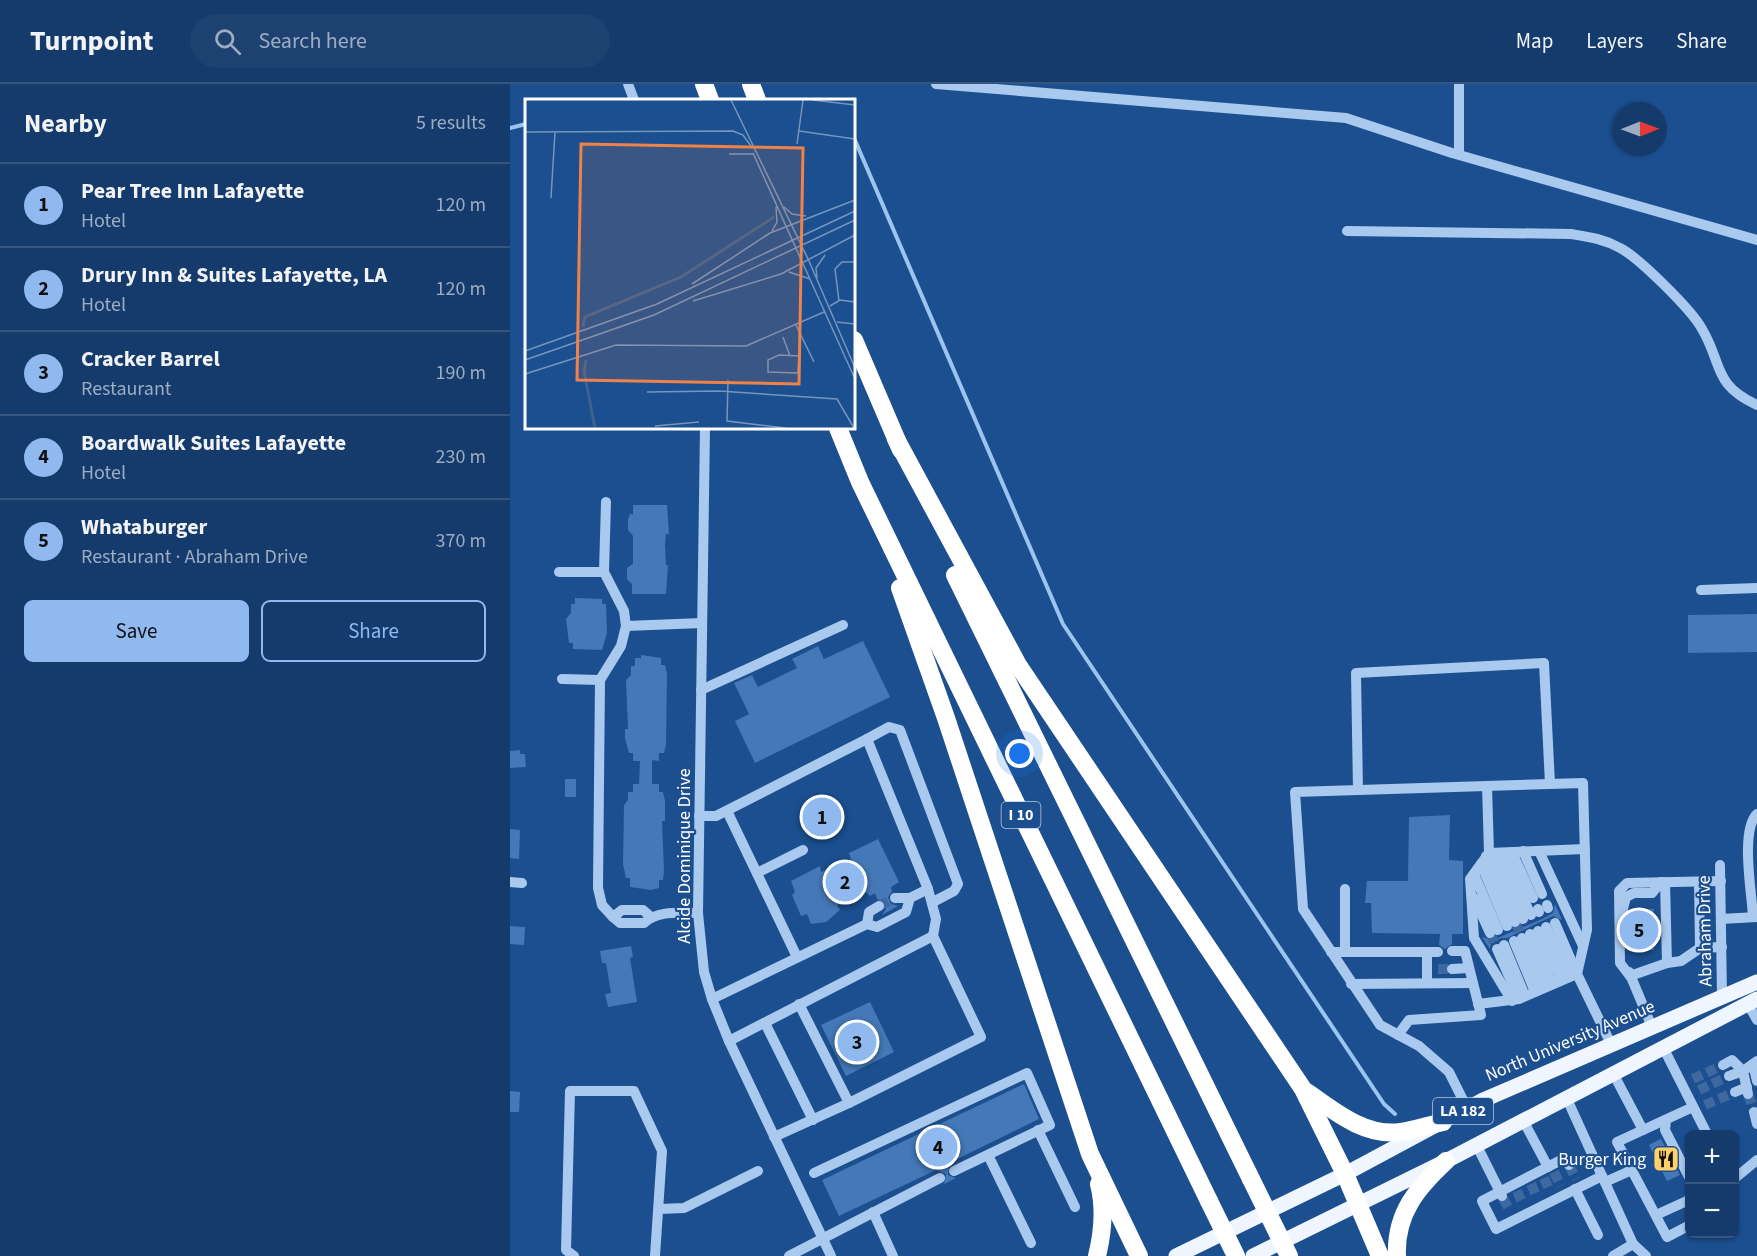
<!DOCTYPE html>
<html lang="en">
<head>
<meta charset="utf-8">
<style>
	:root { --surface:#143b6b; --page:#1d4271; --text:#f1f3f6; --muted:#9dadc1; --line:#33557e; --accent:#90b9f0 }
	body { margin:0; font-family:"Source Sans 3",sans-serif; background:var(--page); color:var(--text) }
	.controls { position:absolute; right:18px; bottom:18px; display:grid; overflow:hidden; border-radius:9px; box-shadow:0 2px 4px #0004 }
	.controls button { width:54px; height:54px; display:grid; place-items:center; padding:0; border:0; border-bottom:2px solid var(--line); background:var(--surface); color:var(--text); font:30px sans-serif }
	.compass { position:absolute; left:1103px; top:18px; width:54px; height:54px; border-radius:50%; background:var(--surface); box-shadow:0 2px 4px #0004; rotate:89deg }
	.you { position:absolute; left:510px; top:670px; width:21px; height:21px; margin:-15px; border:4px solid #fff; border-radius:50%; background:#1a73e8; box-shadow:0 0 0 9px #1a73e833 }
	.badge { display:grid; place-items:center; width:39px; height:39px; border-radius:50%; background:var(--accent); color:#111; font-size:20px; font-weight:700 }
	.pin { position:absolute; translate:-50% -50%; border:3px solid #fff; box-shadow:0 2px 6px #0006 }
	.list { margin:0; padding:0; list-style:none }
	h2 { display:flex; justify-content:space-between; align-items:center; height:78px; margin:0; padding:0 24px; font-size:26px }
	h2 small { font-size:20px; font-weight:400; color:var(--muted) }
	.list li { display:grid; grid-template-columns:39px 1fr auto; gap:18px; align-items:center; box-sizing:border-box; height:84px; padding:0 24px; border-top:2px solid var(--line) }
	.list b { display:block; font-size:22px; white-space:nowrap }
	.list p { margin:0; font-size:20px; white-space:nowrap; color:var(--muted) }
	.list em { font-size:20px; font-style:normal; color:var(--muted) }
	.actions { display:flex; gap:12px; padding:18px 24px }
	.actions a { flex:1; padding:14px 0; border:2px solid var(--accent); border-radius:9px; text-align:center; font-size:21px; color:var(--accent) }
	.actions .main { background:var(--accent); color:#111 }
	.icon { flex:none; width:33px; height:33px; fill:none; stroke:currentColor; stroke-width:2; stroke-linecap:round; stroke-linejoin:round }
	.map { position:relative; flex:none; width:1247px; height:1172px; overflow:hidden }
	header { display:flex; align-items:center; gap:36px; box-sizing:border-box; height:84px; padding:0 30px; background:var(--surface); border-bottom:2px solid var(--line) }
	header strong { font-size:28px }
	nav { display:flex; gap:33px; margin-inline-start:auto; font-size:21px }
	.search { width:420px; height:54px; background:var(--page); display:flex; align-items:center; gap:15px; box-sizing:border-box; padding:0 21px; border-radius:33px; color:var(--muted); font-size:22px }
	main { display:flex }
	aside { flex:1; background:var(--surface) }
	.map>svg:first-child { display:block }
</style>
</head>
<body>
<header>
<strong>Turnpoint</strong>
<div class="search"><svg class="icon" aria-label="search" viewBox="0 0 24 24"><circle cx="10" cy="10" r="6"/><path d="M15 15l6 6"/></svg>Search here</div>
<nav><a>Map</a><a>Layers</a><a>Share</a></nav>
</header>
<main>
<aside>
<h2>Nearby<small>5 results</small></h2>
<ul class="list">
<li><span class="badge">1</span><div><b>Pear Tree Inn Lafayette</b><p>Hotel</p></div><em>120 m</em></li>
<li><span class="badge">2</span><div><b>Drury Inn &amp; Suites Lafayette, LA</b><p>Hotel</p></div><em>120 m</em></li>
<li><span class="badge">3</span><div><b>Cracker Barrel</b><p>Restaurant</p></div><em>190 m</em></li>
<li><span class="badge">4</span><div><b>Boardwalk Suites Lafayette</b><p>Hotel</p></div><em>230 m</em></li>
<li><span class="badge">5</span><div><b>Whataburger</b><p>Restaurant · Abraham Drive</p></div><em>370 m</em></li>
</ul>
<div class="actions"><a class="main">Save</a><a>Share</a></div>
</aside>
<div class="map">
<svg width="1247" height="1172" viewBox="0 0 1247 1172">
	<rect width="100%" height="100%" fill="#1b4f8f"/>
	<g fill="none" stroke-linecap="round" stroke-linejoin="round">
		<g stroke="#9cc4f0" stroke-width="4">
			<path d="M0 44 16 40"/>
			<path d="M344 54 553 540 874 1020 885 1030"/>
		</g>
	</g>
	<g fill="#4478b7">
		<path d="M123 421H157L159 450H156L155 460 156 481H158L156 510H122V500L117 495V484L123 480V452L118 446V436L120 430H123Z"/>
		<path d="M65 514 92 515V520H96L97 549 92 566 63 565V559H59L56 535 61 529V520H65Z"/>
		<path d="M1247 530V568L1178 569V531Z"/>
		<path d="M353 557 380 613 245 679 225 637 239 630 224 599 242 591 248 603 287 584 282 575 308 562 314 575Z"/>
		<path d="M131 571 151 574V581H155L157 590 156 660 154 669H149V677L142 676V700H149V708H153L155 717V737H152L154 787 153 796H149V804L141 806 120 803V794H116L113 780 114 721 118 716V708H123V700H129L130 677H123V669H119L115 654V645H118L116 596 121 591V582H125V574H131Z"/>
		<path d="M10 666V670H15L16 683 0 684V667Z"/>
		<rect x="55" y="695" width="11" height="18"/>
		<path d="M940 731 939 776 953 777V850H942V860L935 865 929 861 930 850 862 849 861 819H855L857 797H898L899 733Z"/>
		<path d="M0 745 10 746 9 775 0 774Z"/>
		<path d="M368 755 389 798 381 803 382 807 378 813 381 820 388 822 372 831 376 825 375 818 367 815 365 809 360 812 356 808 327 821 330 826 316 838 301 840 297 830 291 832 282 811 285 808 281 797 310 782 311 788 341 776 339 769Z"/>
		<path d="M1045 820 1052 836 1043 832 997 854H991L981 860 980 865 972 853 983 856 1032 835 1043 829Z"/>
		<path d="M1121 825H1144V866L1117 867V831Z"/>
		<path d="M0 842 15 843 14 861 0 860Z"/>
		<path d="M121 862 123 873 120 874 127 918 98 923 95 910 101 909 96 879H92L90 867Z"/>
		<path d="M360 918 384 968 336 992 311 941Z"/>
		<path d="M514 1000 529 1035 439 1079 438 1091 446 1094 434 1100 436 1090 426 1086 329 1132 312 1096Z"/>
		<path d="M0 1007 10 1008 9 1028H0Z"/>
		<path d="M1151 1055 1170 1091 1157 1097 1139 1061Z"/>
	</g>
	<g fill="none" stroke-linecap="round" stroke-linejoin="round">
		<g stroke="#3d69a0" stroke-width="10" stroke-dasharray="10 5" stroke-linecap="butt">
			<path d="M369 822 385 814"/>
			<path d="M1005 838 1012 854"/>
			<path d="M980 849 987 865"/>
			<path d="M928 885H942"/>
			<path d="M1183 995 1213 981"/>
			<path d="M1189 1006 1219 992"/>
			<path d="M1238 1010 1244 1028"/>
			<path d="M1195 1021 1225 1008"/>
			<path d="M1059 1081 1066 1095"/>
			<path d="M1044 1088 1051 1102"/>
			<path d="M1034 1094 1040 1107"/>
			<path d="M1021 1100 1027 1113"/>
			<path d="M1007 1107 1013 1120"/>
			<path d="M993 1114 1000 1127"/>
		</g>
		<g stroke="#a9c9ee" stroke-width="10">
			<path d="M118 0 124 16"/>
			<path d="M426 0 836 34 942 69 1247 156"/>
			<path d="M949 0V70"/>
			<path d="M837 147 1061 150C1079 153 1094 155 1110 164 1128 173 1182 226 1192 245 1213 280 1202 300 1247 321"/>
			<path d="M195 344 188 829 194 888 202 915 219 957 321 1172"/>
			<path d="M96 418 94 488 114 527 116 542 111 562 90 596 88 804 92 821 103 833"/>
			<path d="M49 488H94"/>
			<path d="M1191 506 1247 504"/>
			<path d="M116 542 192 539"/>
			<path d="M52 595 90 596"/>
			<path d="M191 606 333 541"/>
			<path d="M357 655 379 643 390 646 448 800 444 807 423 818"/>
			<path d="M977 702 979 769"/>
			<path d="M848 706 846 589 1034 579 1040 700"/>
			<path d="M217 727 287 873"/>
			<path d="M189 732H206L357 655 418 805"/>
			<path d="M1013 767 1032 810"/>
			<path d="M1029 767 1073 862"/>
			<path d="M1002 768 1023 814"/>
			<path d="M984 769 1013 835"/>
			<path d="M992 769 1021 831"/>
			<path d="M976 772 1005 838"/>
			<path d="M971 780 997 842"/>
			<path d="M1210 781 1212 913"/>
			<path d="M247 789 293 766"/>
			<path d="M964 790 988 846"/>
			<path d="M0 798 12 799"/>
			<path d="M1155 798 1157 879 1171 877 1190 864 1212 863"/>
			<path d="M1189 798 1190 864"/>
			<path d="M835 805V868"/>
			<path d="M385 814H400"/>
			<path d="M964 814 980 849"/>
			<path d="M1037 821 1038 824"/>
			<path d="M1028 825 1029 828"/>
			<path d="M1113 825 1116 813 1124 809H1142L1151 798"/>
			<path d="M141 833 133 826H112L103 833 110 839H134C148 826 170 829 188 829"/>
			<path d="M1243 833C1242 810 1230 746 1247 730"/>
			<path d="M1211 835 1247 833"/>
			<path d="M357 840 359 828 369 822"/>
			<path d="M1036 843 1059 893"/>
			<path d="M1028 847 1051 896"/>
			<path d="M1020 850 1042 900"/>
			<path d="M1012 854 1034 904"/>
			<path d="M1004 857 1025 908"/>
			<path d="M994 861 1015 912"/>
			<path d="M987 865 1009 915"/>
			<path d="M821 868H928"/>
			<path d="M917 868V899"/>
			<path d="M942 885 959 884"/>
			<path d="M1119 888 1142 943"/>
			<path d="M1120 892 1110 879 1109 807 1117 799 1211 797"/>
			<path d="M1120 892 1157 879"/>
			<path d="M841 900 963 899"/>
			<path d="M202 915 357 840 367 843 396 828 400 814 418 805 426 835 423 852 471 953 339 1019 264 1053"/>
			<path d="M1002 917 964 854 960 795 979 769 1075 765"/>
			<path d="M289 920 339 1019"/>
			<path d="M968 920 1009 915 1067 890 1045 839"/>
			<path d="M1238 920 1247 936"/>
			<path d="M255 939 303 1036"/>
			<path d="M888 951 899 936 971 931 955 867H942"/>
			<path d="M219 957 423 852"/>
			<path d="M1154 965 1197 1050"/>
			<path d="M1243 980 1247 997"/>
			<path d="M1213 981 1222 976 1233 987 1247 977"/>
			<path d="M1104 991 1133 1046 1107 1058 1157 1153 1180 1141"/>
			<path d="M1219 992 1233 987 1238 1010"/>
			<path d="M1225 1008 1237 1003"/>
			<path d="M1057 1015 1123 1160 1103 1172"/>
			<path d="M957 1024 939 988 909 962 870 941 793 825 785 708 1073 699 1077 846 1067 890 1101 960"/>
			<path d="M1244 1028 1247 1040"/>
			<path d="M1156 1036 1155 1046 1180 1095"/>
			<path d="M1014 1038 1038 1083"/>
			<path d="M528 1046 565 1123"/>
			<path d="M1133 1046 1183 1023"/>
			<path d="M967 1062 992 1112"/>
			<path d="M478 1071 521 1159"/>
			<path d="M1059 1081 1055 1074 972 1117 986 1145 1092 1092"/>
			<path d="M304 1089 517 989 540 1041 444 1087"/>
			<path d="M1224 1095 1247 1076"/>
			<path d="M1095 1098 1122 1086"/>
			<path d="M1065 1105 1088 1151"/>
			<path d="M149 1125 174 1124 248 1087"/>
			<path d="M363 1128 383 1172"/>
			<path d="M1146 1131 1179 1116 1180 1111"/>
			<path d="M1123 1160 1136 1172"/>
			<path d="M64 1172 56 1166 60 1007H124L152 1067 145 1172"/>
			<path d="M279 1172 430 1094"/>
		</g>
		<g stroke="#f0f6ff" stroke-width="15">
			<path d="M666 1172 835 1090 971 1017 1247 898"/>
			<path d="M743 1172 936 1077 1247 915"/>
		</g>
		<g stroke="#fff" stroke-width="18">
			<path d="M194 0 200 16"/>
			<path d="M241 0 247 16"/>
			<path d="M344 256 391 366"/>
			<path d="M328 344 350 398 699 1117"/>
			<path d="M386 355 508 581 793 1005 835 1090 870 1172"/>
			<path d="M445 491 741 1095"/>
			<path d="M390 504 436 634 580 1070 629 1172"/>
			<path d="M797 1008C824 1027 855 1053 891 1048 905 1046 919 1041 933 1038"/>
			<path d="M587 1172C593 1148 595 1124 589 1100"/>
			<path d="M887 1172C885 1130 907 1104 936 1077"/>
		</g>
		<g stroke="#fff" stroke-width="18">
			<path d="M741 1095 779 1172"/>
			<path d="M699 1117 726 1172"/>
		</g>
	</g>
	<defs>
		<symbol id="restaurant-square" viewBox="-11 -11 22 22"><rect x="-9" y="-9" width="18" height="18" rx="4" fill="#ffd166" stroke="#1b4f8f"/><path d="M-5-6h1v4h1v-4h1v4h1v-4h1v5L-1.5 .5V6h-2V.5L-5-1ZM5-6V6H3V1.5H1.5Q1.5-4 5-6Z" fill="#111"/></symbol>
	</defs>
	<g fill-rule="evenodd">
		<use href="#restaurant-square" x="1141" y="1060" width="30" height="30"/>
	</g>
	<g text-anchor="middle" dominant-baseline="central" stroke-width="4.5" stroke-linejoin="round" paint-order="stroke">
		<g fill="#1b4f8f" stroke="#bbcadd" stroke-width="1.5">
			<rect x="491.5" y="718" width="39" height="26" rx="4.5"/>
			<rect x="923" y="1014" width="60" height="26" rx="4.5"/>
		</g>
		<g font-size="16" font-weight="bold" fill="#fff">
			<text x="511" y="731">I 10</text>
			<text x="953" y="1027">LA 182</text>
		</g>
		<g font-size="18" fill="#fff" stroke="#1b4f8f">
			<text transform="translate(174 772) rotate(-90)">Alcide Dominique Drive</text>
			<text transform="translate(1195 847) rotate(-91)">Abraham Drive</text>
			<text transform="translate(1060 957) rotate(-23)">North University Avenue</text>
		</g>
		<g font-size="18" fill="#fff" stroke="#1b4f8f" text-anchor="end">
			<text x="1136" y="1075">Burger King</text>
		</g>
	</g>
	<g transform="translate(15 15)">
		<rect width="330" height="330" fill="#1b4f8f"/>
		<path fill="none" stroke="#3c6290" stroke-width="3" d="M58 228 60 218 156 178 249 118M61 261 59 272 70 329"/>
		<path fill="none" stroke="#7695bc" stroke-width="1.5" d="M206 1 284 162 330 269M288 1 330 6M208 32 218 36 226 47M274 32 330 40M0 33 209 32M272 45 278 1M228 54 330 280M204 55H228M26 99 30 33M259 108 267 115 281 117M247 132 252 123 251 108M264 173 285 180M292 179 291 169 300 156M167 185 245 134 330 101M168 202 256 175 330 136M314 202 310 170 317 163H330M305 207 315 201 330 203M312 223 330 225M271 226 289 263M258 238 265 257M0 252 132 205 330 112M274 257 273 274 243 273V261L254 256 276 257M0 261 129 216 330 121M0 275 91 246 221 247 299 213M203 281 202 322 261 329M122 293 194 292 312 300 329 329M130 327 174 323"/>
		<path fill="#ee8249" fill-opacity="0.15" stroke="#ee8249" stroke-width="3" d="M56 45 278 49 274 285 52 281Z"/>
		<rect width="330" height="330" fill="none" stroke="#fff" stroke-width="3"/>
	</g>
</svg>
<div class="controls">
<button>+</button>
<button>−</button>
</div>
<svg class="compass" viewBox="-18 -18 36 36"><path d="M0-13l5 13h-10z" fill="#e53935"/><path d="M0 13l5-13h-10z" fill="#9dadc1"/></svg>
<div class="you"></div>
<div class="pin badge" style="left:312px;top:733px">1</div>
<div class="pin badge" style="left:335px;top:798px">2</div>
<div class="pin badge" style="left:347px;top:958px">3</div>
<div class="pin badge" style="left:428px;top:1063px">4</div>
<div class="pin badge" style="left:1129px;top:846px">5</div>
</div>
</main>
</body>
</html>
